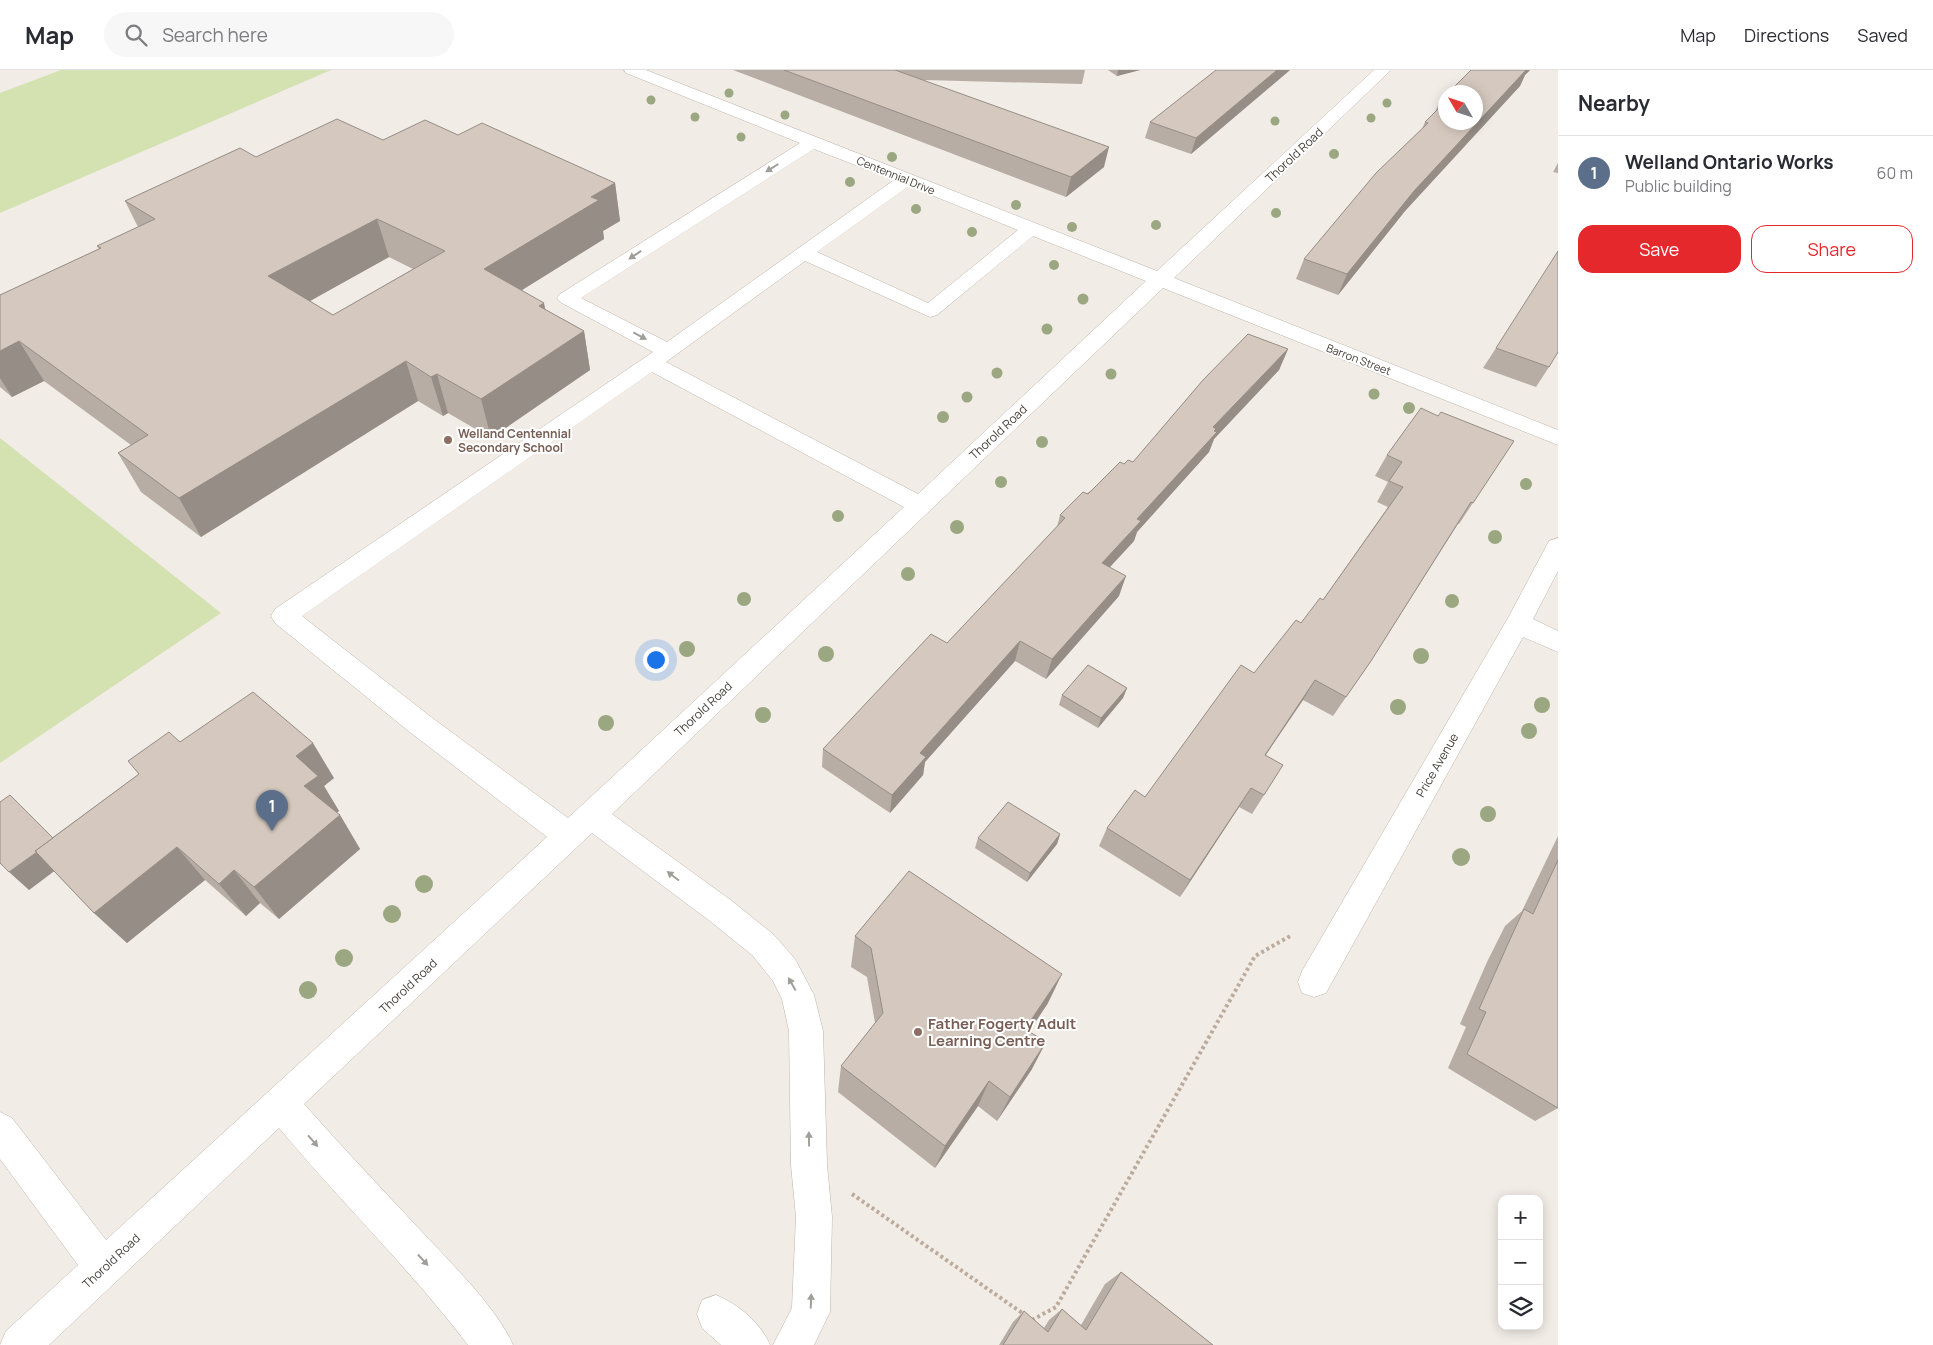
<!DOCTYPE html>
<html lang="en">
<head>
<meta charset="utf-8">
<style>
	:root { --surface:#fff; --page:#f7f7f7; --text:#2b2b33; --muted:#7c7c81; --line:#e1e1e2; --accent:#e5282b }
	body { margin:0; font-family:Manrope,sans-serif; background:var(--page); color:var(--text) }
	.controls { position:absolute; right:15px; bottom:15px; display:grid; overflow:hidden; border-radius:10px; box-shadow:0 2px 12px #0003 }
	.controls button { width:45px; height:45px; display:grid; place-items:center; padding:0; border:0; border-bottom:1px solid var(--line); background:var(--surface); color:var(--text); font:25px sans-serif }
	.compass { position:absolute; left:1438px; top:15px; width:45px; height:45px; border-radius:50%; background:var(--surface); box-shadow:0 2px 12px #0003; rotate:309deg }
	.you { position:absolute; left:655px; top:589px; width:18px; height:18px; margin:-12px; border:4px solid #fff; border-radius:50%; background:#1a73e8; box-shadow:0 0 0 8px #1a73e833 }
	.badge { display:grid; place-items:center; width:32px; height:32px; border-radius:50%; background:var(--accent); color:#fff; font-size:16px; font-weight:700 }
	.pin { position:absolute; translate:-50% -41px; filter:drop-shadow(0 1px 2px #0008) }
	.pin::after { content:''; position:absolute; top:26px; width:18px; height:15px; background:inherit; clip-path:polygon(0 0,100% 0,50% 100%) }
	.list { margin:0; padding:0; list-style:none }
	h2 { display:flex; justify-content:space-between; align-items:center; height:65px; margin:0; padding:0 20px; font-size:21px }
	h2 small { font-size:16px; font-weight:400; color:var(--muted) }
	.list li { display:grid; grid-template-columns:32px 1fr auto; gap:15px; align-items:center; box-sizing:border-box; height:75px; padding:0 20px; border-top:1px solid var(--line) }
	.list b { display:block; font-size:19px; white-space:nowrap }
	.list p { margin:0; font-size:16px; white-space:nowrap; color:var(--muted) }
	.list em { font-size:16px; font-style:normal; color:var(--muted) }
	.actions { display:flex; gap:10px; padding:15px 20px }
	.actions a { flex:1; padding:11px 0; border:1px solid var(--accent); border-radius:15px; text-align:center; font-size:18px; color:var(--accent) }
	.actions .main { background:var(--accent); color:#fff }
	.icon { flex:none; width:28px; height:28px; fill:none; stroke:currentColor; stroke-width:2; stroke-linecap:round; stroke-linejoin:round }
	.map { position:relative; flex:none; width:1558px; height:1275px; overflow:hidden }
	header { display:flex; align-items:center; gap:30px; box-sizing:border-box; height:70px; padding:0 25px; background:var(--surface); border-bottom:1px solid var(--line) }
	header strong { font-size:24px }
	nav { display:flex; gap:28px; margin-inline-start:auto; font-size:18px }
	.search { width:350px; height:45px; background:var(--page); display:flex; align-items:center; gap:12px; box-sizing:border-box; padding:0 18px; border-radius:28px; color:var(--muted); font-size:19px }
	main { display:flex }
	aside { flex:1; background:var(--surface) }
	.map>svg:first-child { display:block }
</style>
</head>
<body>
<header>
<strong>Map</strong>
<div class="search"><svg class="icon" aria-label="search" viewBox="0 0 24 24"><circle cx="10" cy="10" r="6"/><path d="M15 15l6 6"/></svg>Search here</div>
<nav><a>Map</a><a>Directions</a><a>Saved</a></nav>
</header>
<main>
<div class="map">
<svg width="1558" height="1275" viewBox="0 0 1558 1275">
	<rect width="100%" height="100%" fill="#f1ece6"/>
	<g fill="#d4e2b2">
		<path d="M61 0H331L0 143V23Z"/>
		<path d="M0 368 221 543 0 693Z"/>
	</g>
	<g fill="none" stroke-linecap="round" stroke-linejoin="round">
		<defs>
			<g id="minor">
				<path d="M624 0H646L1157 201 1374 0H1391L1174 208 1558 360V375L1163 218 612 744 732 831 774 865 795 889 814 925 823 961 827 1095 832 1147 830 1242 814 1275H773L792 1238 796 1147 791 1095 789 961 782 929 773 911 752 885 710 851 592 763 304 1034C343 1078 383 1120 423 1163 451 1193 497 1238 513 1275H468C410 1199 341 1132 279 1058L49 1275H0L6 1261 78 1195 0 1089V1042L12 1048 106 1170 547 767 411 663 275 553 271 546 275 539 653 282 560 232 557 228 560 224 800 73 626 3ZM814 79 894 110 667 272 581 228ZM909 116 1018 160 928 233 817 182ZM1033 166 1146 211 918 424 666 292 805 191 930 247 937 245ZM652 302 904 437 568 748 431 647 302 546Z"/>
				<path d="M1558 468V501L1533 549 1558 561V582L1523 567 1326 923 1314 927 1302 923 1298 912 1302 901 1508 548 1549 471Z"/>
				<path d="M716 1225C738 1234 761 1253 770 1275H721L702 1258 697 1244 702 1230Z"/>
			</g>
		</defs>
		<use href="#minor" stroke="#bfb5ac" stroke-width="1"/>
		<g stroke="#bcab9c" stroke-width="4" stroke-dasharray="3 3" stroke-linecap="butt">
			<path d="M852 1124 1025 1245"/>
			<path d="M1032 1250 1056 1237 1255 886 1292 865"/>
		</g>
		<use href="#minor" fill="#fff" fill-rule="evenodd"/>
	</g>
	<g fill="#9aa781">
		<circle cx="729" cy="23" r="4.5"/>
		<circle cx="651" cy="30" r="4.5"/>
		<circle cx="1387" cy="33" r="4.5"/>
		<circle cx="785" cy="45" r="4.5"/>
		<circle cx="695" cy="47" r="4.5"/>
		<circle cx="1371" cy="48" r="4.5"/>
		<circle cx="1275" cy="51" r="4.5"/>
		<circle cx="741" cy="67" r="4.5"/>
		<circle cx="1334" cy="84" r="5"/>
		<circle cx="892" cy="87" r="5"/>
		<circle cx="850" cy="112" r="5"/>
		<circle cx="1016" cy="135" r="5"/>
		<circle cx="916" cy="139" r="5"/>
		<circle cx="1276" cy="143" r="5"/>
		<circle cx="1156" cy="155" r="5"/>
		<circle cx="1072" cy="157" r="5"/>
		<circle cx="972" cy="162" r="5"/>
		<circle cx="1054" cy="195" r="5"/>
		<circle cx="1083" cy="229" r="5.5"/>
		<circle cx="1047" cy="259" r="5.5"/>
		<circle cx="997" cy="303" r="5.5"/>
		<circle cx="1111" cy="304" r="5.5"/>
		<circle cx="1374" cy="324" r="5.5"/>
		<circle cx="967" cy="327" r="5.5"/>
		<circle cx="1409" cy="338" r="6"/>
		<circle cx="943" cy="347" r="6"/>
		<circle cx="1042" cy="372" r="6"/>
		<circle cx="1001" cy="412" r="6"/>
		<circle cx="1526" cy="414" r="6"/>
		<circle cx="838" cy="446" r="6"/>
		<circle cx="957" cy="457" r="7"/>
		<circle cx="1495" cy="467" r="7"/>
		<circle cx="908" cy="504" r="7"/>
		<circle cx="744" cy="529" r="7"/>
		<circle cx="1452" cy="531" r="7"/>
		<circle cx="687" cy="579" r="8"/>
		<circle cx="826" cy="584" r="8"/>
		<circle cx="1421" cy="586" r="8"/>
		<circle cx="1542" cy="635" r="8"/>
		<circle cx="1398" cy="637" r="8"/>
		<circle cx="763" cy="645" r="8"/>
		<circle cx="606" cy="653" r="8"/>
		<circle cx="1529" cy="661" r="8"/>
		<circle cx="1488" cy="744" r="8"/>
		<circle cx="1461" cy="787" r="9"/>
		<circle cx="424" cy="814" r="9"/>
		<circle cx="392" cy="844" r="9"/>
		<circle cx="344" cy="888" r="9"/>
		<circle cx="308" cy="920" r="9"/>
	</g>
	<g fill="#b7ada4" fill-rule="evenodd">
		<path d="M733 0H1085L1082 14 924 10 1104 97 1066 127Z"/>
		<path d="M1108 0H1140L1117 6Z"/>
		<path d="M1290 0 1191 84 1145 68 1150 52Z"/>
		<path d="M1471 0H1530L1525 5 1520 16 1405 141 1338 225 1296 209 1304 189 1422 59 1425 52 1435 42 1439 33Z"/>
		<path d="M458 65 615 113 620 151 603 161 604 169 522 220 546 240 584 261 590 300 491 368 448 343 443 346 418 331 201 467 141 422 118 383 131 375 44 311 12 327 0 317V225L99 179 97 176 138 157 125 131 256 87 383 70ZM389 187 413 199 333 245 310 231Z"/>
		<path d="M1558 93V103L1553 102Z"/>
		<path d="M1496 278 1549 297 1536 317 1483 298Z"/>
		<path d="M1288 279 1279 300 1214 369 1209 382 1137 462 1134 471 1110 497 1119 526 1046 609 1015 591 925 692 923 705 890 743 822 697 823 679 947 573 1057 457 1060 445 1124 394 1133 392Z"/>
		<path d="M1438 346 1514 371 1459 454H1458L1371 591 1333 646 1303 630 1265 685 1283 695 1252 744 1239 737 1180 827 1099 776 1107 758 1145 727 1254 603 1301 553 1323 530 1388 437 1377 432 1388 412 1375 406 1387 385Z"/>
		<path d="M1127 618 1123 628 1098 658 1059 635 1062 625Z"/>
		<path d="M180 672 334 708 324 716 339 741 336 742 340 745 360 779 279 849 260 833 246 846 205 810 127 873 94 843 54 801 29 820 53 767 139 704 128 691Z"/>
		<path d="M1060 764 1057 774 1027 812 975 778 978 768Z"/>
		<path d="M1558 766V1038L1535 1051 1448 998 1466 957 1460 954 1487 892 1505 856 1522 841Z"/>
		<path d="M855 866 1048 933 1029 961 1032 999 997 1051 978 1036 935 1098 838 1022 841 996 875 953 867 907 851 897Z"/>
		<path d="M1121 1202 1213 1275H999L1013 1252 1024 1241 1044 1258 1049 1250 1062 1239 1081 1255 1105 1214Z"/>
	</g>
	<g fill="#958d86">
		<path d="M1118 0H1140L1117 6Z"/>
		<path d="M1277 0H1290L1191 84 1196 68Z"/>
		<path d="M1523 0H1530L1525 5 1520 16 1405 141 1338 225 1347 204 1414 121Z"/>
		<path d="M1109 77 1104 97 1066 127 1071 107Z"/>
		<path d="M615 113 620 151 603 161 604 169 493 238 484 199 591 127Z"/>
		<path d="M377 149 389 187 283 246 268 206Z"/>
		<path d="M544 233 552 272 539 236Z"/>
		<path d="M584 261 590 300 491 368 481 329Z"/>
		<path d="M19 271 44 311 12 327 0 308V281Z"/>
		<path d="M1288 279 1279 300 1214 369 1209 382 1137 462 1134 471 1095 513 1102 493 1137 449 1213 357Z"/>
		<path d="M406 291 418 331 201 467 179 428Z"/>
		<path d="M437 304 448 343 443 346 431 307Z"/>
		<path d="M1126 506 1119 526 1046 609 1052 589Z"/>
		<path d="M1020 571 1015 591 925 692 923 705 890 743 892 725 920 683Z"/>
		<path d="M1315 610 1303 630 1253 704 1265 685Z"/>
		<path d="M1127 618 1123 628 1098 658 1101 648Z"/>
		<path d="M313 673 334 708 324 716 339 741 326 751 304 716 296 686Z"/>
		<path d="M1251 718 1239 737 1180 827 1190 810Z"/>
		<path d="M340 745 360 779 279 849 254 817Z"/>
		<path d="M1060 764 1057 774 1027 812 1030 803Z"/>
		<path d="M55 769 73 787 29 820 9 802Z"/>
		<path d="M177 777 205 810 127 873 94 843Z"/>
		<path d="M234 800 260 833 246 846 219 814Z"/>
		<path d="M1062 904 1048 933 1013 986 1025 959Z"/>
		<path d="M1046 972 1032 999 997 1051 1010 1027Z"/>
		<path d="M989 1011 978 1036 935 1098 945 1076Z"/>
	</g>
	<g fill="#d5c9bf" stroke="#958d86" fill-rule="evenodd">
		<path d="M784 0H895L1109 77 1071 107Z"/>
		<path d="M1216 0H1277L1196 68 1150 52Z"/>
		<path d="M1471 0H1526L1414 121 1347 204 1304 189 1376 103 1428 53 1425 52 1443 34 1439 33 1446 26V52H1476V22H1449Z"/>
		<path d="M337 49 383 70 425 50 458 65 482 53 615 113 591 127 599 130 484 199 544 233 539 236 584 261 481 329 437 304 431 307 406 291 179 428 118 383 148 365 19 271 0 281V225L101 178 97 176 155 149 125 131 240 78 256 87ZM377 149 445 181 333 245 268 206Z"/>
		<path d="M1558 181V282L1549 297 1496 278Z"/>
		<path d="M1248 264 1288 279 1213 357 1216 359 1214 361 1217 362 1137 449 1141 451 1102 493 1126 506 1052 589 1020 571 920 683 926 687 892 725 823 679 931 564 947 573 1065 448 1060 445 1083 422 1088 424 1120 392 1124 394 1128 390 1133 392 1203 310Z"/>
		<path d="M1421 338 1438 346 1441 342 1514 371 1473 433 1471 432 1371 591 1346 627 1315 610 1265 685 1283 695 1264 725 1251 718 1190 810 1107 758 1135 720 1145 727 1241 595 1254 603 1296 550 1301 553 1320 528 1323 530 1403 417 1389 411 1402 392 1387 385Z"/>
		<path d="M1088 595 1127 618 1101 648 1062 625Z"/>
		<path d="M253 622 313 673 296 686 318 706 304 716 340 745 254 817 234 800 219 814 177 777 94 843 35 781 139 704 128 691 169 662 180 672Z"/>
		<path d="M10 725 53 768 35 781 37 782 9 802 0 793V732Z"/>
		<path d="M1008 732 1060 764 1030 803 978 768Z"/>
		<path d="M1558 790V1038L1467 984 1486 942 1479 939 1507 876 1524 839 1533 844Z"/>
		<path d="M909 801 1062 904 1025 959 1046 972 1010 1027 989 1011 945 1076 841 996 883 943 871 878 855 866Z"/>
		<path d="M1121 1202 1213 1275H1003L1024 1241 1048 1262 1062 1239 1086 1260Z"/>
	</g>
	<defs><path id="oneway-solid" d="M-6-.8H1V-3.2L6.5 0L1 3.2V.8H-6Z" transform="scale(1.25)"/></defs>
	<g fill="#a19e9a">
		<use href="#oneway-solid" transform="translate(772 98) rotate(148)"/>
		<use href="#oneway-solid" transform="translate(635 185) rotate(147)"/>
		<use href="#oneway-solid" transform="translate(640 266) rotate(28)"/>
		<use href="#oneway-solid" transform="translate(673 806) rotate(-143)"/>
		<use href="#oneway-solid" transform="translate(792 914) rotate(-119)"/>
		<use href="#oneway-solid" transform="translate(809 1069) rotate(-91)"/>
		<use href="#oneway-solid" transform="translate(313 1071) rotate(49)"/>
		<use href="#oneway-solid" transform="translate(423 1190) rotate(47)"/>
		<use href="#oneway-solid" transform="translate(811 1231) rotate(-88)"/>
	</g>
	<g fill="#8d6e63" stroke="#fff" stroke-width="2">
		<circle cx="448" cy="370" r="5"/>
		<circle cx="918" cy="962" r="5"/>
	</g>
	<g text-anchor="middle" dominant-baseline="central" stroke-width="4" stroke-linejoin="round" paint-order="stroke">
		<g font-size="11" fill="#433c36" stroke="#fff">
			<text transform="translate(896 105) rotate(22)">Centennial Drive</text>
			<text transform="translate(1359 289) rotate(21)">Barron Street</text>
		</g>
		<g font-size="12" fill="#433c36" stroke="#fff">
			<text transform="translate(1294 85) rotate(-43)">Thorold Road</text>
			<text transform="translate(998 362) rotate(-43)">Thorold Road</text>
			<text transform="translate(703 639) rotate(-43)">Thorold Road</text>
			<text transform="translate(1437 695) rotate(-60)">Price Avenue</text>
			<text transform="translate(408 916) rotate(-43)">Thorold Road</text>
			<text transform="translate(111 1191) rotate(-43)">Thorold Road</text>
		</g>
		<g font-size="12" font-weight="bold" fill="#785e54" stroke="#fff" text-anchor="start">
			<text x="458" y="363">Welland Centennial<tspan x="458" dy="14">Secondary School</tspan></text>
		</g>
		<g font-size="15" font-weight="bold" fill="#785e54" stroke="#fff" text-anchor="start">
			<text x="928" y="953">Father Fogerty Adult<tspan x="928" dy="17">Learning Centre</tspan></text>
		</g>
	</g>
</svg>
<div class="controls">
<button>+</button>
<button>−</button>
<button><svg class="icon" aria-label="layers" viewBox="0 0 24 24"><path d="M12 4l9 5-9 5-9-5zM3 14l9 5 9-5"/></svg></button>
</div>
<svg class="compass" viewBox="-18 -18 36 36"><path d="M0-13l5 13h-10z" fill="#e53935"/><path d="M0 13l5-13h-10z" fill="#7c7c81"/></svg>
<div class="you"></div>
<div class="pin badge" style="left:272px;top:761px;background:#5c6f8a">1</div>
</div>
<aside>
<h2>Nearby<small></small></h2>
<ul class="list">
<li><span class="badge" style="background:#5c6f8a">1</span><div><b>Welland Ontario Works</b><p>Public building</p></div><em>60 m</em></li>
</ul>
<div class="actions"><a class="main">Save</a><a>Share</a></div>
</aside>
</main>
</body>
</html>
